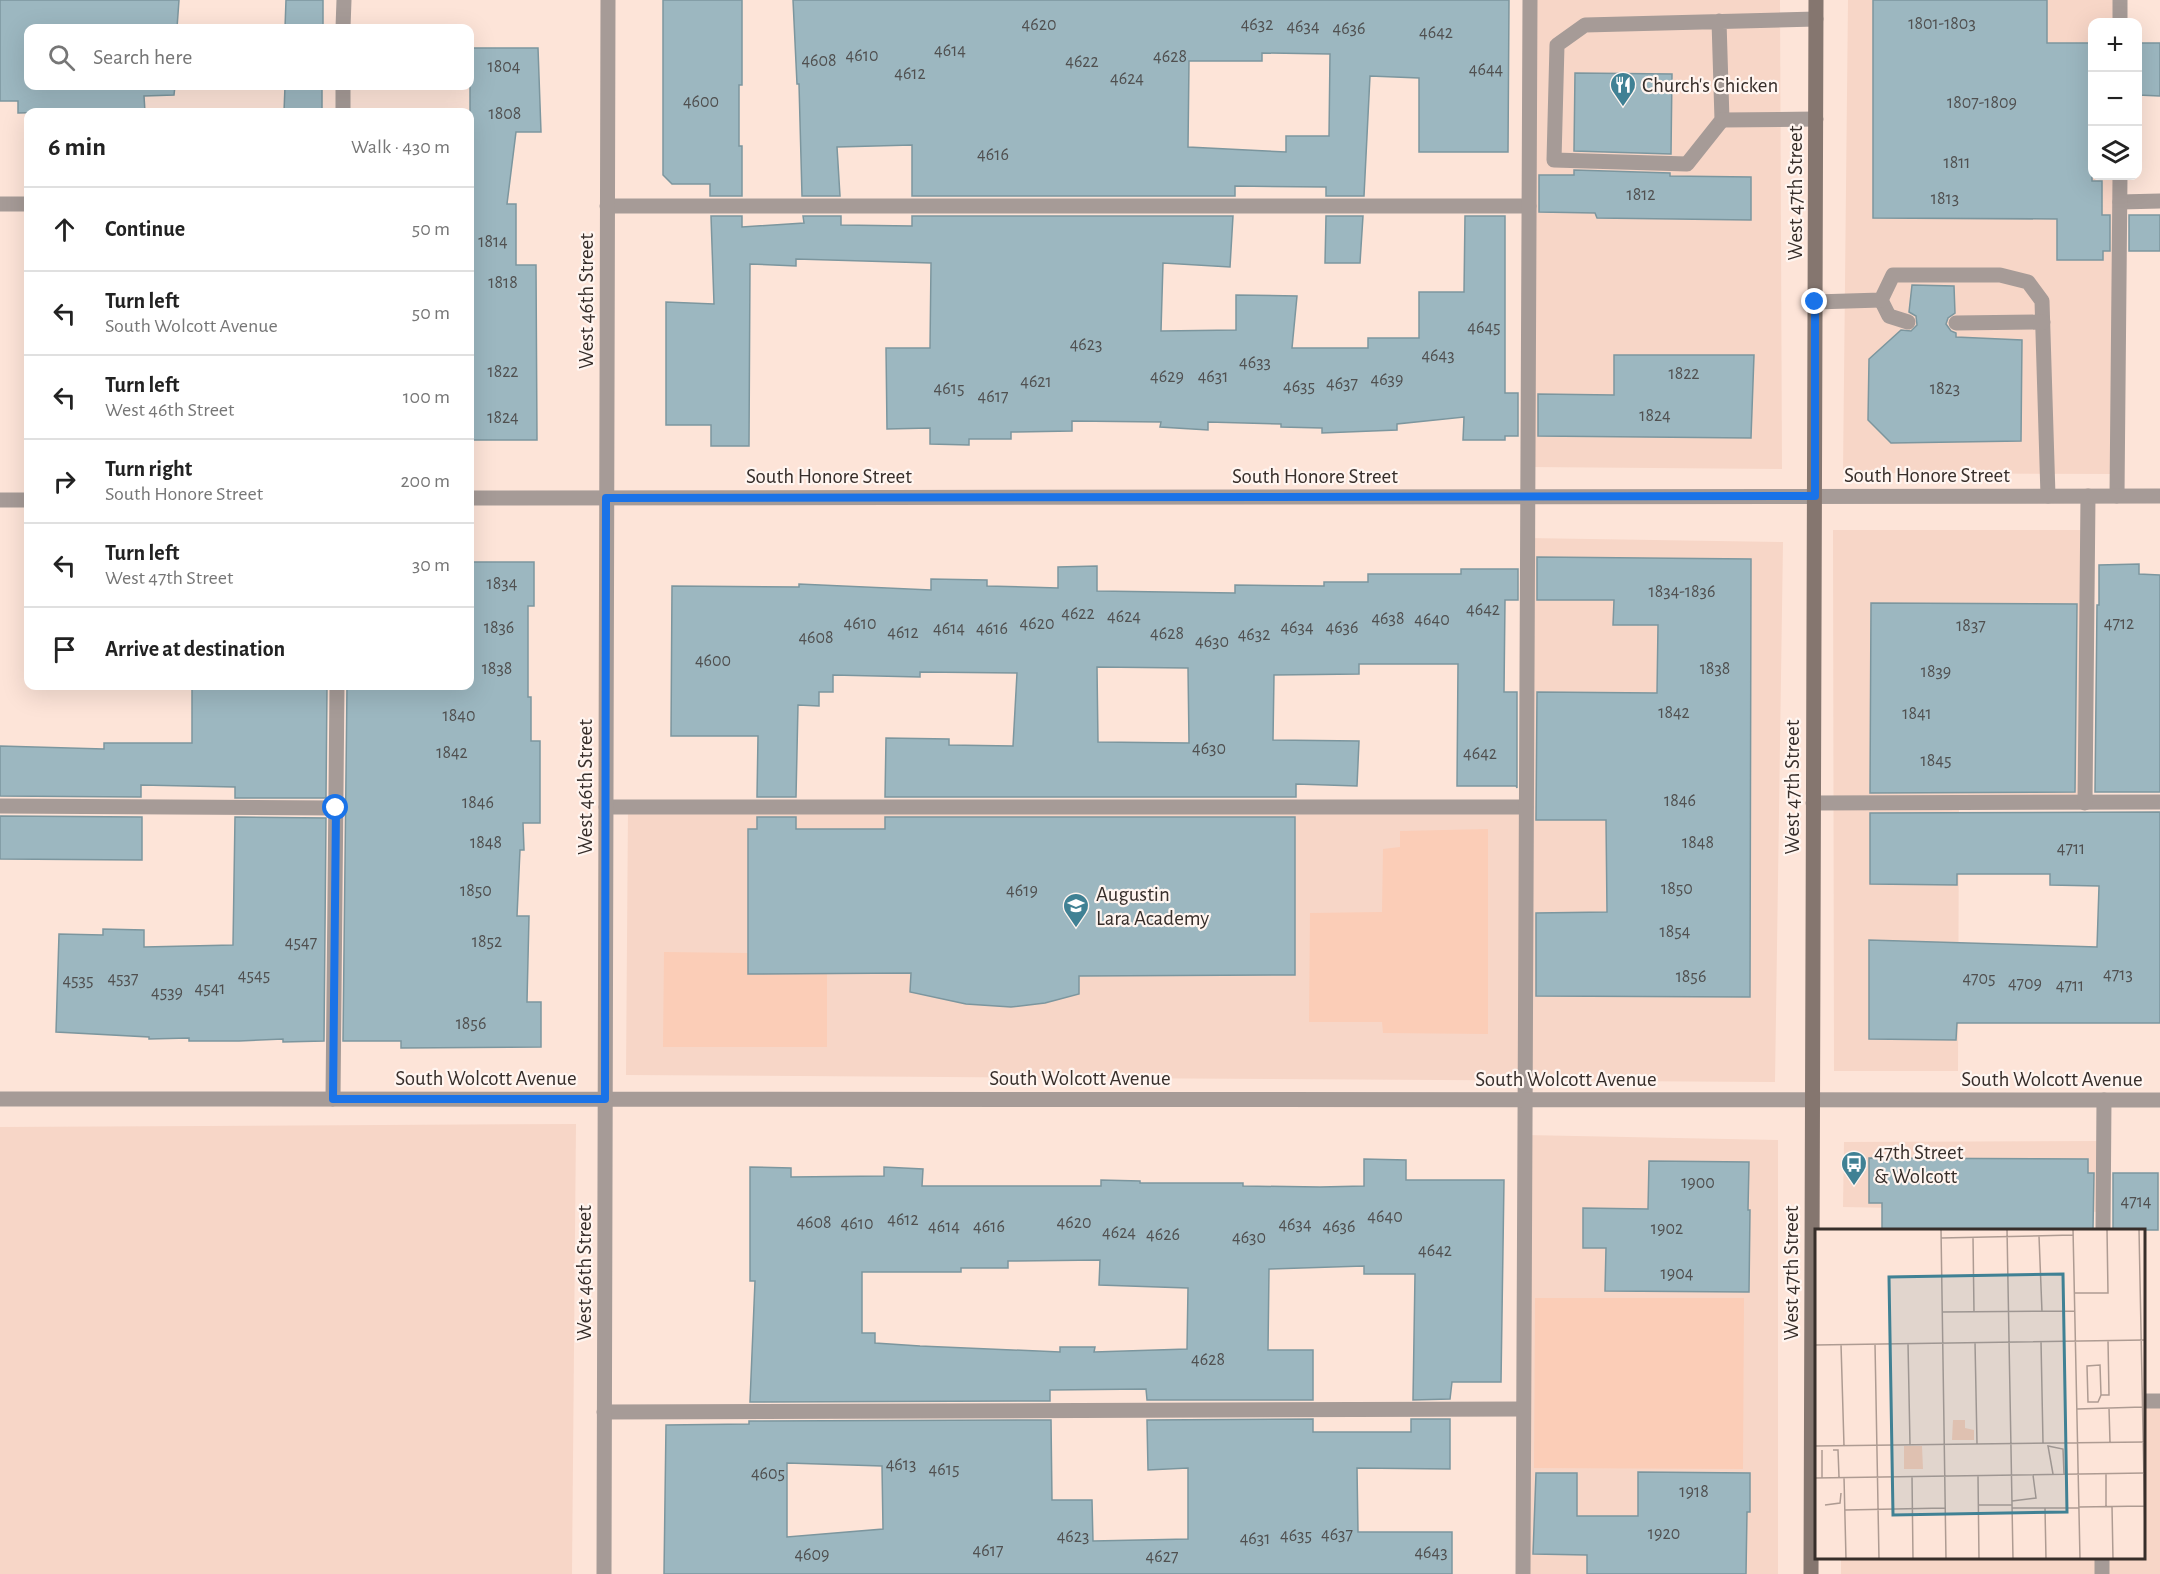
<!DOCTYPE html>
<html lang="en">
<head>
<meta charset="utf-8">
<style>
	:root { --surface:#fff; --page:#f6f6f6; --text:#222; --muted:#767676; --line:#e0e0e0 }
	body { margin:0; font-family:"Alegreya Sans",sans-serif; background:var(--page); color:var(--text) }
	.controls { position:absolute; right:18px; top:18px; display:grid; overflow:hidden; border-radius:12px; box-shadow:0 6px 24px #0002 }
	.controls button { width:54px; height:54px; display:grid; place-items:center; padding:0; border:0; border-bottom:2px solid var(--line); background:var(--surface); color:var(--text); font:30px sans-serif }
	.stop { position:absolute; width:18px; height:18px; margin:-14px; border:4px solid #1a73e8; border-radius:50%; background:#fff }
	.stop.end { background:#1a73e8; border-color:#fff; box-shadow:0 2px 6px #0008 }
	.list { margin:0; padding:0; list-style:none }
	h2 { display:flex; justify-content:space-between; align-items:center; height:78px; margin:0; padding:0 24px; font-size:26px }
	h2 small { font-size:20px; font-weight:400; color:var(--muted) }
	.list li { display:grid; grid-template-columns:39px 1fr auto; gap:18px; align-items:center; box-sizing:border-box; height:84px; padding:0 24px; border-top:2px solid var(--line) }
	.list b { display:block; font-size:22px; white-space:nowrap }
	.list p { margin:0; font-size:20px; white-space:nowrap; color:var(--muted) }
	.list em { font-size:20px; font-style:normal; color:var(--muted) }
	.icon { flex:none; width:33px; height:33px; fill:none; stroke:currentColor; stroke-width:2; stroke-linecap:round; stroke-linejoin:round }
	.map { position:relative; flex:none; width:2160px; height:1574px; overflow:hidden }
	.search { position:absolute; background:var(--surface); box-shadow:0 6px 24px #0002; left:24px; top:24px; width:450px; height:66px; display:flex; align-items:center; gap:15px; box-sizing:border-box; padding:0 21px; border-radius:12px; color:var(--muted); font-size:22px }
	.panel { position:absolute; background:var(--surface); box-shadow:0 6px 24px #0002; left:24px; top:108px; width:450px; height:582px; border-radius:12px }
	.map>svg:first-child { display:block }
</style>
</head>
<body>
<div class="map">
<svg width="2160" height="1574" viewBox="0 0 2160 1574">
	<rect width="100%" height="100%" fill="#fde4d8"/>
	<g fill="#f7d6c7">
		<path d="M1530 0H1780L1782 469 1528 467Z"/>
		<path d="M1848 0H2120V22H2092V176H2120L2117 474 1843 473Z"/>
		<path d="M1833 530H2087L2085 803H1959L1958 1071H1834Z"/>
		<path d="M1527 538 1783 542 1775 1082 626 1075 628 807H1526Z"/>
		<path d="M576 1124 572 1574H0V1127Z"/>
		<path d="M1525 1135 1778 1140V1574H1523Z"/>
		<path d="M2104 1141 2103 1212 1843 1207 1844 1142Z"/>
		<path d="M2144 1401H2160V1574H1841V1558H2144Z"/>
	</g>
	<g fill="#fbcdb7">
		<path d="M1488 829V1034L1383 1033 1382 1022H1309L1310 913 1382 912 1383 849 1400 847V831Z"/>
		<path d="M664 952 748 953 749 974H827V1047H663Z"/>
		<path d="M1535 1298H1744L1743 1469 1534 1468Z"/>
	</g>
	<g fill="#9cb7c0" stroke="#7c969e" stroke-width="1.5" fill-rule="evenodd">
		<path d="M0 0H179L177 28H28V86H175L174 95 144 96 145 112H108V111L18 113V101H0Z"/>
		<path d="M286 0H323V28H285Z"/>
		<path d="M663 0H742V85H739V146H742V196H710V184H672L663 175Z"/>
		<path d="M793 0H1509L1508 152H1419V78L1370 76 1364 196H1326V187L1235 186V196H912V145L837 147 840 196H802L799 84H797ZM1262 53 1330 54 1329 136H1286V152L1188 147 1189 61H1262Z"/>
		<path d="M1873 0H2047V43H2092V181H2102V215H2110V251H2103V260H2057V219L1873 218Z"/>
		<path d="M2138 43H2160V96L2138 95Z"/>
		<path d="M470 48H538L541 132H516L507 204H516V265H536L537 440H470Z"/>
		<path d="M1575 73 1672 74 1671 154 1574 151Z"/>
		<path d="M285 86H322V112H284Z"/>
		<path d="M1574 170 1670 173V176L1751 177V220L1597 218 1595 213 1539 212V175H1574Z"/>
		<rect x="2129" y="215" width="31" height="36"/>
		<path d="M711 216H742V227L804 223 803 216H841V225L912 226V216H1233L1230 267 1163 263 1161 331 1236 330V295L1297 296 1292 348H1368V338H1419V292H1464L1465 216H1505V393H1518V436H1505V440H1463L1464 417 1397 424V430L1322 433V428L1281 427V424L1208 422V430L1160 427 1161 422 1072 421V431L1011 432V439H969V445L930 444V428L887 429 886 348H930L931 263 796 259V266L750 264 749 446H711V425H666V302L714 304Z"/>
		<path d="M1326 216H1363L1360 263H1325Z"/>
		<path d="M1912 285 1954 286 1955 313 1948 318 1946 324 1951 331 1956 333V337L2022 340 2021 441 1891 443 1868 420 1869 359 1901 330 1911 331 1917 325 1916 316 1909 312Z"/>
		<path d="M1614 355H1754L1751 438 1538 436V394L1614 395Z"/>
		<path d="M1537 557 1751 559 1750 997 1536 996V913L1607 912 1606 820H1536L1537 692 1657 693 1658 625H1613L1614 600H1537Z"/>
		<path d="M470 562H534V606H528V697H531V741H540V823H523L524 850H520L517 916H529L527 1002H541V1047L401 1048V1041H343L347 686H470Z"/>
		<path d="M2139 564V574L2160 575V792H2095L2097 605H2099V565Z"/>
		<path d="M1097 566V591L1235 593V585L1324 586V582H1368V574H1461V569H1518V600H1505L1504 692H1517V788L1516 786H1457L1458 664H1359V674L1274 675 1273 740 1359 741 1357 786 1296 784V797H885L886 738 949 739V745L1013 746 1017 673 920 672V677L833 675V692H819V706L798 705 796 797H757L758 736H671L672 586 799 587V584L931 590V579L987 580V586L1058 588V567ZM1097 667 1188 668 1189 743 1098 742Z"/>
		<path d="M1871 603 2077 604 2075 792 1870 793Z"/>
		<path d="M192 686H327L326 798H235V787L141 785V797L0 796V746L104 749V743H192Z"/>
		<path d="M2160 812V1023H1957L1956 1040 1869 1039V940L2097 947 2099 886 2050 885V874H1957V885L1870 884V813Z"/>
		<path d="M0 816 142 817V860L0 859Z"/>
		<path d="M235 817 326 818 324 1041 283 1042V1039L239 1041H189V1038L149 1039V1037L56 1032 59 934 103 935V929L144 930V947L233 945Z"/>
		<path d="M757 817H796V829H885V817H1295V975L1079 976V994L1045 1003 1011 1007 966 1004 910 992 911 973 748 974V829H757Z"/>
		<path d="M1869 1158 2088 1159V1173H2094L2093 1230H1882V1203H1869Z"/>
		<path d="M1364 1159 1406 1160V1180H1504L1501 1382H1452L1450 1399 1413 1400 1415 1274H1364V1266L1269 1269 1268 1350H1313V1400H1147L1146 1389 1050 1390V1401L750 1402 755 1281H750V1167L791 1168V1177L884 1176V1167L923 1169 922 1186H1101V1180L1140 1181V1183H1243V1186L1320 1187 1364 1186ZM1100 1260 1099 1285 1188 1288 1187 1349 1094 1352 1095 1347H1060V1352L920 1346 875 1343V1333H862V1272H961V1268H1008V1261Z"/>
		<path d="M1649 1161 1749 1162 1748 1210H1750L1749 1292 1605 1291 1606 1248H1583V1208L1648 1209Z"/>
		<rect x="2113" y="1173" width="45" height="57"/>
		<path d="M1313 1419V1432H1411V1419H1450V1469L1357 1468 1358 1532H1452V1574H664L666 1425 749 1424V1421L1051 1420 1052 1500H1092L1093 1541 1188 1539V1468L1148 1470 1147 1420ZM787 1463 882 1466 883 1529 787 1537Z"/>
		<path d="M1638 1472 1750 1473V1512H1747L1746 1574H1587V1555L1533 1554 1536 1473H1577V1516H1638Z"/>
	</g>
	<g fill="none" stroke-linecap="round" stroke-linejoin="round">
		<g stroke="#a69b97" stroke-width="15">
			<path d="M1719 21 1722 120 1687 164 1554 160 1557 45 1585 25 1816 19"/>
			<path d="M2120 22V0"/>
			<path d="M343 28 344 0"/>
			<path d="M343 112V86"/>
			<path d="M1722 120 1816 119"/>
			<path d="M2120 202 2160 201"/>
			<path d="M0 204H28"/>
			<path d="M607 206H1529"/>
			<path d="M1881 300 1889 316 1908 322"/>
			<path d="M1815 302 1881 300 1893 275H2000L2028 282 2042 301 2048 496"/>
			<path d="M1956 323 2043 322"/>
			<path d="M2117 496 2120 176"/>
			<path d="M1813 803 2160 802"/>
			<path d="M2085 803 2088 496"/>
			<path d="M0 806 336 808"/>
			<path d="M606 807H1526"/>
			<path d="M333 1099 337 686"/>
			<path d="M2103 1230 2104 1100"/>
			<path d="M2144 1401H2160"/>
			<path d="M604 1412 1523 1409"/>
			<path d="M1523 1574 1530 0"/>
			<path d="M2102 1574V1558"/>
		</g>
		<g stroke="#a69b97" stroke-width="15">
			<path d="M470 498 2160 496"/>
			<path d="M0 500H28"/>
			<path d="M0 1099 2160 1100"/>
			<path d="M604 1574 608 0"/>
		</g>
		<path stroke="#85766f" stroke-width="15" d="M1811 1574 1816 0"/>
	</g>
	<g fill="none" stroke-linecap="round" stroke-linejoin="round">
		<path stroke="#1a73e8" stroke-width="8" d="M336 808 333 1099H605L606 498 1815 496V302"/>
	</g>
	<defs>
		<symbol id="restaurant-pin" viewBox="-11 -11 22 30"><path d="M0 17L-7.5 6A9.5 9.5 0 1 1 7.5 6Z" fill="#408194" stroke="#fff5f0"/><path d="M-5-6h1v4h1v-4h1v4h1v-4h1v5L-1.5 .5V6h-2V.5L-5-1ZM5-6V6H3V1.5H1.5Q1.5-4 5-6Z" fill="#fff"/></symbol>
		<symbol id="school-pin" viewBox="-11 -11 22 30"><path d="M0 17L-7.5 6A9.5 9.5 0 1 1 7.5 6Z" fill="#408194" stroke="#fff5f0"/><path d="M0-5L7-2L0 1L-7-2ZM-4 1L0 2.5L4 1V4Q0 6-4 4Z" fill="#fff"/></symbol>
		<symbol id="bus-pin" viewBox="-11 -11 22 30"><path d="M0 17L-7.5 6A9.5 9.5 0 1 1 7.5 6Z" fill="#408194" stroke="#fff5f0"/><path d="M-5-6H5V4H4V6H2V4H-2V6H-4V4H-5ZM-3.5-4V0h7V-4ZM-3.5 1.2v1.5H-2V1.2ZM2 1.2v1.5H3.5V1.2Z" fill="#fff"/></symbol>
	</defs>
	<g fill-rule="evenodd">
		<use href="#restaurant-pin" x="1608" y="70" width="30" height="40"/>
		<use href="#school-pin" x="1061" y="891" width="30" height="40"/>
		<use href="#bus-pin" x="1839" y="1149" width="30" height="40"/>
	</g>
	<g text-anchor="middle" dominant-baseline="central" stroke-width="4.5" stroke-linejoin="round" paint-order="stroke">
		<g font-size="18" fill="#505050">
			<text x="1942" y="24">1801-1803</text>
			<text x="1039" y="25">4620</text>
			<text x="1257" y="25">4632</text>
			<text x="1303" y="27">4634</text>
			<text x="1349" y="29">4636</text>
			<text x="1436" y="33">4642</text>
			<text x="950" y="51">4614</text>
			<text x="862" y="56">4610</text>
			<text x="1170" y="57">4628</text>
			<text x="819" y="61">4608</text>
			<text x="1082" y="62">4622</text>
			<text x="504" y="67">1804</text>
			<text x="1486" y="70">4644</text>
			<text x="910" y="74">4612</text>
			<text x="1127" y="79">4624</text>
			<text x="701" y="102">4600</text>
			<text x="1982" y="103">1807-1809</text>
			<text x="505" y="114">1808</text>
			<text x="993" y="155">4616</text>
			<text x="1957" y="163">1811</text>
			<text x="1641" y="195">1812</text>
			<text x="1945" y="199">1813</text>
			<text x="493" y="242">1814</text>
			<text x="503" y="283">1818</text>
			<text x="1484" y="328">4645</text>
			<text x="1086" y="345">4623</text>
			<text x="1438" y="356">4643</text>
			<text x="1255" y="363">4633</text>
			<text x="503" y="372">1822</text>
			<text x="1684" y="374">1822</text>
			<text x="1167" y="377">4629</text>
			<text x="1213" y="377">4631</text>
			<text x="1387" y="380">4639</text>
			<text x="1036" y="382">4621</text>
			<text x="1342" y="384">4637</text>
			<text x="1299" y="387">4635</text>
			<text x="949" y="389">4615</text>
			<text x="1945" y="389">1823</text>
			<text x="993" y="397">4617</text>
			<text x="1655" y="416">1824</text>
			<text x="503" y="418">1824</text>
			<text x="502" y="584">1834</text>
			<text x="1682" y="592">1834-1836</text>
			<text x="1483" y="610">4642</text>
			<text x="1078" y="614">4622</text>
			<text x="1124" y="617">4624</text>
			<text x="1388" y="619">4638</text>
			<text x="1432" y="620">4640</text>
			<text x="860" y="624">4610</text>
			<text x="1037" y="624">4620</text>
			<text x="2119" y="624">4712</text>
			<text x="1971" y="626">1837</text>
			<text x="499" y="628">1836</text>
			<text x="1297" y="628">4634</text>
			<text x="1342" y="628">4636</text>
			<text x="949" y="629">4614</text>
			<text x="992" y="629">4616</text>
			<text x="903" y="633">4612</text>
			<text x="1167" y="634">4628</text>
			<text x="1254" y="635">4632</text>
			<text x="816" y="638">4608</text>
			<text x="1212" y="642">4630</text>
			<text x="713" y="661">4600</text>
			<text x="497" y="669">1838</text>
			<text x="1715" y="669">1838</text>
			<text x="1936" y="672">1839</text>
			<text x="1674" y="713">1842</text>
			<text x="1917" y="714">1841</text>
			<text x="459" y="716">1840</text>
			<text x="1209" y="749">4630</text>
			<text x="452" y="753">1842</text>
			<text x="1480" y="754">4642</text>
			<text x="1936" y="761">1845</text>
			<text x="1680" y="801">1846</text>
			<text x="478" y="803">1846</text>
			<text x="486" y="843">1848</text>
			<text x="1698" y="843">1848</text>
			<text x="2071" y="849">4711</text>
			<text x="1677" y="889">1850</text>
			<text x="476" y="891">1850</text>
			<text x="1022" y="891">4619</text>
			<text x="1675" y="932">1854</text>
			<text x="487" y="942">1852</text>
			<text x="301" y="943">4547</text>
			<text x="2118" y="975">4713</text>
			<text x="254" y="976">4545</text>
			<text x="1691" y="977">1856</text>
			<text x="123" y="979">4537</text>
			<text x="1979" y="979">4705</text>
			<text x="78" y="981">4535</text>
			<text x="2025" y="984">4709</text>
			<text x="2070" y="986">4711</text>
			<text x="210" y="989">4541</text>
			<text x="167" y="993">4539</text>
			<text x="471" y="1024">1856</text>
			<text x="1698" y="1183">1900</text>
			<text x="2136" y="1202">4714</text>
			<text x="1385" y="1217">4640</text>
			<text x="903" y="1220">4612</text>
			<text x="814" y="1223">4608</text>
			<text x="1074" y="1223">4620</text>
			<text x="857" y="1224">4610</text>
			<text x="1295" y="1225">4634</text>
			<text x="944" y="1227">4614</text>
			<text x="989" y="1227">4616</text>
			<text x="1339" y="1227">4636</text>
			<text x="1667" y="1229">1902</text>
			<text x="1119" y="1233">4624</text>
			<text x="1163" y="1235">4626</text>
			<text x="1249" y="1238">4630</text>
			<text x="1435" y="1251">4642</text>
			<text x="1677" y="1274">1904</text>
			<text x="1208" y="1360">4628</text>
			<text x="901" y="1465">4613</text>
			<text x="944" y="1470">4615</text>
			<text x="768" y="1474">4605</text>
			<text x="1694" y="1492">1918</text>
			<text x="1664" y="1534">1920</text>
			<text x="1337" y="1535">4637</text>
			<text x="1296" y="1536">4635</text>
			<text x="1073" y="1537">4623</text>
			<text x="1255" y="1539">4631</text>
			<text x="988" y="1551">4617</text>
			<text x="1431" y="1553">4643</text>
			<text x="812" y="1555">4609</text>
			<text x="1162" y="1557">4627</text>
		</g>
		<g font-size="21" fill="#372e2a" stroke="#fff5f0" text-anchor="start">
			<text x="1642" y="85">Church's Chicken</text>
			<text x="1096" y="894">Augustin<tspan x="1096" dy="24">Lara Academy</tspan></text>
			<text x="1874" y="1152">47th Street<tspan x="1874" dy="24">&amp; Wolcott</tspan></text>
		</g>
		<g font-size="21" fill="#372e2a" stroke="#fff5f0">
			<text transform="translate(1795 193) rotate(-90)">West 47th Street</text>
			<text transform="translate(586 301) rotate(-90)">West 46th Street</text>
			<text x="1927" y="475">South Honore Street</text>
			<text x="829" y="476">South Honore Street</text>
			<text x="1315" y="476">South Honore Street</text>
			<text transform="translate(585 787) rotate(-90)">West 46th Street</text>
			<text transform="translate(1792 787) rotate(-90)">West 47th Street</text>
			<text x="486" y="1078">South Wolcott Avenue</text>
			<text x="1080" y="1078">South Wolcott Avenue</text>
			<text x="1566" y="1079">South Wolcott Avenue</text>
			<text x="2052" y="1079">South Wolcott Avenue</text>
			<text transform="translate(584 1273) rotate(-90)">West 46th Street</text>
			<text transform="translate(1791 1273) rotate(-90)">West 47th Street</text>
		</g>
	</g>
	<g transform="translate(1815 1229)">
		<rect width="330" height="330" fill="#fde4d8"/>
		<path d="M138 191H150V199L159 201V211H137ZM89 217H107L108 240H89Z" fill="#fbcdb7"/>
		<path fill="none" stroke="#ae9b92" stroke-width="1.5" d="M126 0 131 330M192 0 198 330M258 0 265 330M324 0 330 304M224 7 227 83M158 8 159 83M126 9 258 6M259 64H293L292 0M127 83 260 82M226 112 228 214M160 113 162 215M93 114 95 216M26 115 29 217M60 115 64 330M0 116 330 111M285 136 286 166 283 173H273L272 137ZM286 166H294L293 111M294 179 295 213M262 180 328 178M0 217 330 213M7 221V249M18 221H23L24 248M238 245 233 217 248 220 249 245M291 245V277M97 247 98 330M163 247 164 330M29 248 31 330M0 249 330 244M197 272 221 269 218 246M10 276 25 274 26 264M163 276H197M297 277 298 330M264 278 330 277M197 279H264M230 279 231 330M30 281 130 279"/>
		<path fill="#408194" fill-opacity="0.15" stroke="#408194" stroke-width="3" d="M248 45 252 283 78 286 74 48Z"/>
		<rect width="330" height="330" fill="none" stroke="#372e2a" stroke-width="3"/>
	</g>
</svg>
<div class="controls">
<button>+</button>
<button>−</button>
<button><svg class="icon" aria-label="layers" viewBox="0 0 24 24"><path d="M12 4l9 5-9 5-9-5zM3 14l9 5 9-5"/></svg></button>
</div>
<div class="stop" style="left:336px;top:808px"></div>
<div class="stop end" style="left:1815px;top:302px"></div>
<div class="search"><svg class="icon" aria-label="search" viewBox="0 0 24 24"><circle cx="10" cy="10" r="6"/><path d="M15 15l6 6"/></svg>Search here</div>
<section class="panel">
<h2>6 min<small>Walk · 430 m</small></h2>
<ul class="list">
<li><svg class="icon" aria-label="ahead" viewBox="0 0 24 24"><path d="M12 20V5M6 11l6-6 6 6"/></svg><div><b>Continue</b></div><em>50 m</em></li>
<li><svg class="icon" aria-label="left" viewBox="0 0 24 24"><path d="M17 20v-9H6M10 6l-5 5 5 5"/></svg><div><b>Turn left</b><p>South Wolcott Avenue</p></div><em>50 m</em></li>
<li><svg class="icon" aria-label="left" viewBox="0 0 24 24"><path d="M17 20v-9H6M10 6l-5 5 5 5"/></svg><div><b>Turn left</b><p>West 46th Street</p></div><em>100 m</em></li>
<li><svg class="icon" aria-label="right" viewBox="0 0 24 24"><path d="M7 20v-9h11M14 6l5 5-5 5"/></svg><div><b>Turn right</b><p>South Honore Street</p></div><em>200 m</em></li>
<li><svg class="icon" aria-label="left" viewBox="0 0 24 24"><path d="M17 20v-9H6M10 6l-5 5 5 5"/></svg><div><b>Turn left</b><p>West 47th Street</p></div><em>30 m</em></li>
<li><svg class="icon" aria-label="arrive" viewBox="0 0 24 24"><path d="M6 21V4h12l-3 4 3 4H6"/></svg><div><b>Arrive at destination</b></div></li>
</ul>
</section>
</div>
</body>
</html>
